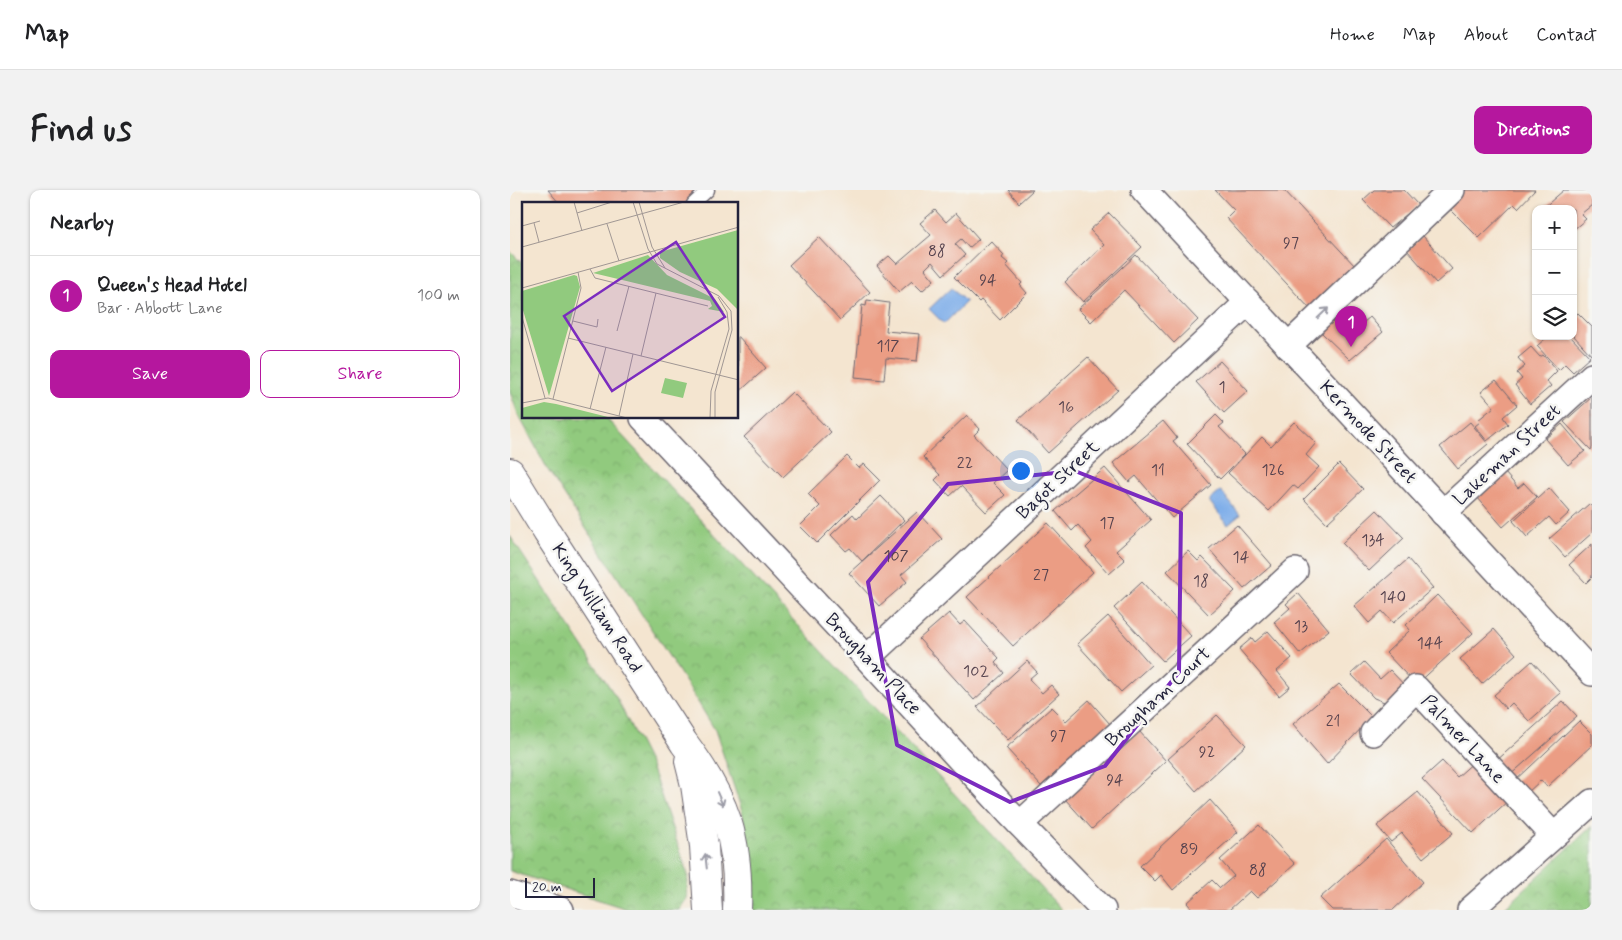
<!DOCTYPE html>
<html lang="en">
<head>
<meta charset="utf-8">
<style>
	:root { --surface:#fff; --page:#f2f2f2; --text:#202124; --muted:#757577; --line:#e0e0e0; --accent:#b5179e }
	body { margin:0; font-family:Mynerve,sans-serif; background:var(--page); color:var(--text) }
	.controls { position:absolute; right:15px; top:15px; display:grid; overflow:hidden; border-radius:10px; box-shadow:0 1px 4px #0004 }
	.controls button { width:45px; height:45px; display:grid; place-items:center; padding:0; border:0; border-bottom:1px solid var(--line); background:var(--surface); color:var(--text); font:25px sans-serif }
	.scale { position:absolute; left:15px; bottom:12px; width:70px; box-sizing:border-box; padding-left:5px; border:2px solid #22223b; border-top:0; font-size:14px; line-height:18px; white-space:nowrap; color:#22223b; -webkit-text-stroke:4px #f6f6f2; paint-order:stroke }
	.you { position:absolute; left:510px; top:280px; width:18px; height:18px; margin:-12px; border:4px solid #fff; border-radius:50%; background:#1a73e8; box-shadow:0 0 0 8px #1a73e833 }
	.badge { display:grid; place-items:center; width:32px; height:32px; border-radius:50%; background:var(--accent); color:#fff; font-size:16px; font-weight:700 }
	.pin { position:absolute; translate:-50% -41px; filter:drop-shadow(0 1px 2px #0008) }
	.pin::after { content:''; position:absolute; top:26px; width:18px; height:15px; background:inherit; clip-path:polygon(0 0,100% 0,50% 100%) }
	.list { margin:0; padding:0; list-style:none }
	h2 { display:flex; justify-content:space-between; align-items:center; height:65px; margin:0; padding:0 20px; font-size:21px }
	h2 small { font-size:16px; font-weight:400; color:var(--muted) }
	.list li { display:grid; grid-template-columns:32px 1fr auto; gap:15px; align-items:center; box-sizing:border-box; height:80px; padding:0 20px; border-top:1px solid var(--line) }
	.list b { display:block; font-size:19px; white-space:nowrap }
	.list p { margin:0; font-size:16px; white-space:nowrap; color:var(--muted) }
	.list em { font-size:16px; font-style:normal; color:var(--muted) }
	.actions { display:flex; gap:10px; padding:15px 20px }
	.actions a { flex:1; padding:11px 0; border:1px solid var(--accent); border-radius:10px; text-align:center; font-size:18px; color:var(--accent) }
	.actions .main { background:var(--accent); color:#fff }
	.icon { flex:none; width:28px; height:28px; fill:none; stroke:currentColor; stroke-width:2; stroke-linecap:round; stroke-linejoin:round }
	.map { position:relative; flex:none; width:1082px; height:720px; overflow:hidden; border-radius:10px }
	header { display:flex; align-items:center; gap:30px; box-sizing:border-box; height:70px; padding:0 25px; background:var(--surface); border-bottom:1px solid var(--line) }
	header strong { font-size:24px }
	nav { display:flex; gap:28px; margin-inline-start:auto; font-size:18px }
	.intro { display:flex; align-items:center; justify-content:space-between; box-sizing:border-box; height:120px; padding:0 30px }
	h1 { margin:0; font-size:35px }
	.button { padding:12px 22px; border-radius:10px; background:var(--accent); color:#fff; font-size:18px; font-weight:700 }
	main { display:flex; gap:30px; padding:0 30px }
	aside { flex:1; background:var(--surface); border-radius:10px; box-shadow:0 1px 4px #0004 }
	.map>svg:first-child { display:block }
</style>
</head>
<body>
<header>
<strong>Map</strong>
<nav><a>Home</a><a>Map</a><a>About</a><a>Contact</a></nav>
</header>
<div class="intro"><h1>Find us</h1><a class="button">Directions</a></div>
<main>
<aside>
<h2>Nearby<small></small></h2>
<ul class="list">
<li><span class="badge">1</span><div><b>Queen's Head Hotel</b><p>Bar · Abbott Lane</p></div><em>100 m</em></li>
</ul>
<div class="actions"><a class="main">Save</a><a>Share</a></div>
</aside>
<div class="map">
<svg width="1082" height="720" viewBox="0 0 1082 720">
	<defs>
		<pattern id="park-crowns" width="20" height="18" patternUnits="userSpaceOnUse" patternTransform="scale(1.25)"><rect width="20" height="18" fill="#91ca7e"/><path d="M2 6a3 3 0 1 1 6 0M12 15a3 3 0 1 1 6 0" fill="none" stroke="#7dad6e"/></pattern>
	</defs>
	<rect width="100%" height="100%" fill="#f6f6f2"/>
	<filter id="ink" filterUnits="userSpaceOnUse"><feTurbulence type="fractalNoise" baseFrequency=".02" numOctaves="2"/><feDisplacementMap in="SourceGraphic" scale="10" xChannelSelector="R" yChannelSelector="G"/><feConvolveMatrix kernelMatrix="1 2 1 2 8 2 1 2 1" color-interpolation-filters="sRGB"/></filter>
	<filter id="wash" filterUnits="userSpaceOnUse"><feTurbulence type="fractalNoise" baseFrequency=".0096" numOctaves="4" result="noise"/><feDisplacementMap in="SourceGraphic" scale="20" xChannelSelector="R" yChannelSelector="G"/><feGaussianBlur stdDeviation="1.12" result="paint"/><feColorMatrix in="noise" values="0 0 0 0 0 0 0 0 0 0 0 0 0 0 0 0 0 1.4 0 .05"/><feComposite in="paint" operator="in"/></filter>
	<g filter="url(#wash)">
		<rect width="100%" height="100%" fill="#f4e5d0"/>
		<g fill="url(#park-crowns)" stroke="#5a765c">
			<path d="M0 61 14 75V228H96L552 720H242L243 699 240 662 232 621 205 540 175 491 38 280 8 224 0 202Z"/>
			<path d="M0 346 106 507 141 576 178 685 177 708 169 720H120L0 681Z"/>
			<path d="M1082 636V720H992Z"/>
		</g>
		<g fill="#7faee9" stroke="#506892">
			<path d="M441 98 456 112 434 134 419 119Z"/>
			<path d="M711 301 730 325 718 335 699 311Z"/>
		</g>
		<g id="blocks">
			<g fill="#eb9d84">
				<path d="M38 0H190L174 14H50Z"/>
				<path d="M498 0H523L509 13Z"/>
				<path d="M705 0H774L846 77 801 120 716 28 724 20Z"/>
				<path d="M864 0H894L908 15 880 38 853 10Z"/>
				<path d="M955 0H1025L1008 18 1004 14 969 48 938 17Z"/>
				<path d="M1054 0H1081L1082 2V15L1071 24 1076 29 1063 40V19H1032Z"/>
				<path d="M425 20 436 32 446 23 469 49 459 58 451 49 445 54 455 65 433 85 422 72 415 79 424 90 412 101 402 91 389 102 367 76 379 66 387 74 421 45 410 33Z"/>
				<path d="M599 23 632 57 573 112 555 92 594 55 580 40Z"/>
				<path d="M913 46 942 79 926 93 897 60Z"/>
				<path d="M309 47 360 102 330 130 279 75Z"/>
				<path d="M481 51 494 65 492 68 498 73 496 75 512 93 510 95 517 103 490 130 471 110 469 112 444 87Z"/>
				<path d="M626 65 688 130 664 153 614 100 581 132 568 119Z"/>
				<path d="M357 110 379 113 376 141 410 144 407 171 376 168 374 190 345 187 352 115 356 116Z"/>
				<path d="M828 119 848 137 860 127 873 142 840 170 812 143 815 132Z"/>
				<path d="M1068 123 1082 137V166L1063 145V127Z"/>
				<path d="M228 146 256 178 228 203Z"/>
				<path d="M1038 146H1060L1080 167 1063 182 1055 174 1049 180 1027 156Z"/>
				<path d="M1021 157 1030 167 1033 165 1047 181 1037 191 1041 196 1020 214 1005 195 1012 189 1007 183 1015 176 1008 168Z"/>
				<path d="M578 167 608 200 538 263 508 230Z"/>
				<path d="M710 171 738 201 714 223 686 192Z"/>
				<path d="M986 190 1007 215 993 227 998 234 977 251 965 236 970 232 968 230 984 217 971 202Z"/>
				<path d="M282 202 321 242 273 287 234 247Z"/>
				<path d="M1082 207V258L1081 260 1054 232Z"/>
				<path d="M457 225 470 239 464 245 497 280 483 293 495 305 476 322 451 296 440 306 425 290 430 285 413 267Z"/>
				<path d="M706 225 714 233 709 237 735 264 710 289 677 254Z"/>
				<path d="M653 231 667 248 663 251 701 295 662 328 626 286 619 292 603 273Z"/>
				<path d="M784 232 806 253 796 265 809 277 788 299 783 295 759 321 718 283 752 247 761 256Z"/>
				<path d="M960 232 978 254 948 279 930 257Z"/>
				<path d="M1052 234 1075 261 1058 275 1035 249Z"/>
				<path d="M337 266 349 278 354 274 370 290 307 353 290 336 310 316 298 304Z"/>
				<path d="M829 274 853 299 817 333 794 309Z"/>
				<path d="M595 278 641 330 606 361 615 370 599 384 576 358 582 352 568 335 562 341 545 321Z"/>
				<path d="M995 283 1008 298 1014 293 1027 307 993 337 967 307Z"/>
				<path d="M1039 298 1060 322 1046 335 1039 327 1017 347 1003 331Z"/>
				<path d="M371 306 394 330 352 371 340 358 336 361 321 345 343 324 347 329Z"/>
				<path d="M1079 314 1082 317V343L1055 367 1039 349Z"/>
				<path d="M867 320 894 348 859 381 832 353Z"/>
				<path d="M407 322 432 349 391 385 397 392 369 416 339 383Z"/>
				<path d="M538 333 583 382 503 456 457 407Z"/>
				<path d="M727 335 762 375 734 399 699 359Z"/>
				<path d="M1082 354V387L1076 393 1059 375Z"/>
				<path d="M678 361 688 371 692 367 725 401 699 425 657 381Z"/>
				<path d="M898 369 923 398 883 433 872 421 859 433 844 416Z"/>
				<path d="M632 392 681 446 653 471 604 418Z"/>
				<path d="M788 403 819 440 790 464 764 432 780 418 776 414Z"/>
				<path d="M927 405 963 443 906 495 876 463 900 440 896 435Z"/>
				<path d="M439 423 450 435 455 431 489 468 485 472 494 483 464 510 409 449Z"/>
				<path d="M598 426 641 475 611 502 567 454Z"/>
				<path d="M984 439 1006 464 972 494 950 469Z"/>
				<path d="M758 441 782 468 767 481 780 497 769 506 729 459 742 448 745 452Z"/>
				<path d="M517 471 527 482 519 489 532 503 541 495 549 504 498 550 467 517Z"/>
				<path d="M1022 471 1051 503 1019 531 1002 513 996 519 984 505Z"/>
				<path d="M854 472 870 489 880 480 899 500 882 515 864 508 841 484Z"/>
				<path d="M829 494 862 527 817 574 783 534Z"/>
				<path d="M579 510 600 534 531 596 496 558 542 517 556 531Z"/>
				<path d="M1053 511 1067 526 998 587 985 572Z"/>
				<path d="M707 525 736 555 686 601 658 569Z"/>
				<path d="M1069 531 1082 544V555L1037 597 1031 590 1015 605 1003 593Z"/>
				<path d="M629 541 656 571 582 639 555 609Z"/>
				<path d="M932 571 947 587 965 571 1000 609 963 643 912 589Z"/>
				<path d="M908 602 943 643 913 668 892 643 881 652 867 636Z"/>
				<path d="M700 610 728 642 663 700 651 685 645 691 630 676Z"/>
				<path d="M749 635 785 674 747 708 740 701 719 720H683L677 713 702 690 710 698 724 686 710 670Z"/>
				<path d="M876 649 913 692 883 720H822L810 708Z"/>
			</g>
		</g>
	</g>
	<g filter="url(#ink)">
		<use href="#blocks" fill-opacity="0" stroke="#6c666f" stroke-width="1"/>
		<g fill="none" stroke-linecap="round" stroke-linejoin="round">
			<defs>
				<path id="lane" d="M183 14 198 0"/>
				<g id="street">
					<path d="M634 0 1082 483"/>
					<path d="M778 156 942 0"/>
					<path d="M133 228 357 468 500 624 593 720"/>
					<path d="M933 323 1082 186"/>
					<path d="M357 468 738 112"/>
					<path d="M863 543 906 498 1043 645"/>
					<path d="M510 634 785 381"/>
					<path d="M0 704 51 720"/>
					<path d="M960 720 1082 612"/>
				</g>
				<g id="secondary">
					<path d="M0 282 37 342 174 553C216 609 230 651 227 720"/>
					<path d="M179 571 185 595 194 656 198 720"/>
				</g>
			</defs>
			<use href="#lane" stroke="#6c666f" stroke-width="15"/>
			<use href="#street" stroke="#6c666f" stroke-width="28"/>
			<use href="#secondary" stroke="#6c666f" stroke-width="30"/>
			<use href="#lane" stroke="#fff" stroke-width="12"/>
			<use href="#street" stroke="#fff" stroke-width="25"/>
			<use href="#secondary" stroke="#fff" stroke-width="28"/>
		</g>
		<defs><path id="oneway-shaft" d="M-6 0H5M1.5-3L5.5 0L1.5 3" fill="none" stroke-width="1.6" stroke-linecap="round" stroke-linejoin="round" transform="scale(1.25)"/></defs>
		<g stroke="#9c9ca7">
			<use href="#oneway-shaft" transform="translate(813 123) rotate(-44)"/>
			<use href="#oneway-shaft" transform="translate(210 609) rotate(66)"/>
			<use href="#oneway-shaft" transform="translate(196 671) rotate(-96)"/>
		</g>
	</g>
	<path fill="none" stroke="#7b2cbf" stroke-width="4" stroke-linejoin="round" d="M565 281 671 323 669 482 595 576 500 612 387 555 358 392 438 294Z"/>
	<g text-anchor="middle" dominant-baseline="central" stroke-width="5" stroke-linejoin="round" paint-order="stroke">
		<g font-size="16" fill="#54414d">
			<text x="781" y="53">97</text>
			<text x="427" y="61">88</text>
			<text x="478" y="90">94</text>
			<text x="378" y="156">117</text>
			<text x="712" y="197">1</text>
			<text x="556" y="217">16</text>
			<text x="455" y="273">22</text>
			<text x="648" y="280">11</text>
			<text x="763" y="280">126</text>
			<text x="597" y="333">17</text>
			<text x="863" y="350">134</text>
			<text x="386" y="366">107</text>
			<text x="731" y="367">14</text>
			<text x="531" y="385">27</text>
			<text x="691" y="391">18</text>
			<text x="883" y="407">140</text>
			<text x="791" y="436">13</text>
			<text x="920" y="453">144</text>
			<text x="466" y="481">102</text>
			<text x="823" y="531">21</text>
			<text x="548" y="546">97</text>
			<text x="697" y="562">92</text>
			<text x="605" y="590">94</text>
			<text x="679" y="659">89</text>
			<text x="748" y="680">88</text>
		</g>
		<g font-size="19" fill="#22223b" stroke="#f6f6f2">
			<text transform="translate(858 242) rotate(47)">Kermode Street</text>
			<text transform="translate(997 265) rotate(-43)">Lakeman Street</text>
			<text transform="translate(548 290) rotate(-43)">Bagot Street</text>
			<text transform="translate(87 418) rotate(57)">King William Road</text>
			<text transform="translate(363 474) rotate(47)">Brougham Place</text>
			<text transform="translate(648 507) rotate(-43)">Brougham Court</text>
			<text transform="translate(953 549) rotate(47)">Palmer Lane</text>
		</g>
	</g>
	<g transform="translate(12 12)">
		<rect width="216" height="216" fill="#f4e5d0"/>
		<path d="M143 176 165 181 161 196 139 191Z" fill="#91ca7e"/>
		<path d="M216 28V108L195 87 158 70 138 56V50ZM126 53 145 73 193 97 202 110 186 107 190 104 188 99 71 71ZM52 73 55 74 58 85 27 194 0 105V89ZM22 200 34 202 90 216H0V206Z" fill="#91ca7e"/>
		<path fill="none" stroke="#a09794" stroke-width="1" d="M52 0 60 29M111 0 126 47 135 62 197 94 209 109 210 128 193 190V216M117 0 130 45 143 66M55 11 90 0M12 21 17 40M85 22 97 59M0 24 18 19M0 45 162 0M68 67 73 76 186 104M0 86 217 25M0 115 23 196M51 119 75 125 76 117M95 129 107 84M46 136 217 178M119 154 134 91M31 197 59 86 56 70M0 201 26 196 105 216M68 207 84 145M97 214 111 152M188 216 189 189 207 127 205 110 196 95"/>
		<path fill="#7b2cbf" fill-opacity="0.15" stroke="#7b2cbf" stroke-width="2.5" d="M154 40 203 115 90 189 42 114Z"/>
		<rect width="216" height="216" fill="none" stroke="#22223b" stroke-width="2.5"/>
	</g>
</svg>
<div class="controls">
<button>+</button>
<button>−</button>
<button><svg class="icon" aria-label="layers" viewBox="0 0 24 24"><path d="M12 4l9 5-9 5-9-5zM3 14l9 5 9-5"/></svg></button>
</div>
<div class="scale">20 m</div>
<div class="you"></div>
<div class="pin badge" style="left:841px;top:157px">1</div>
</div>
</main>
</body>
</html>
